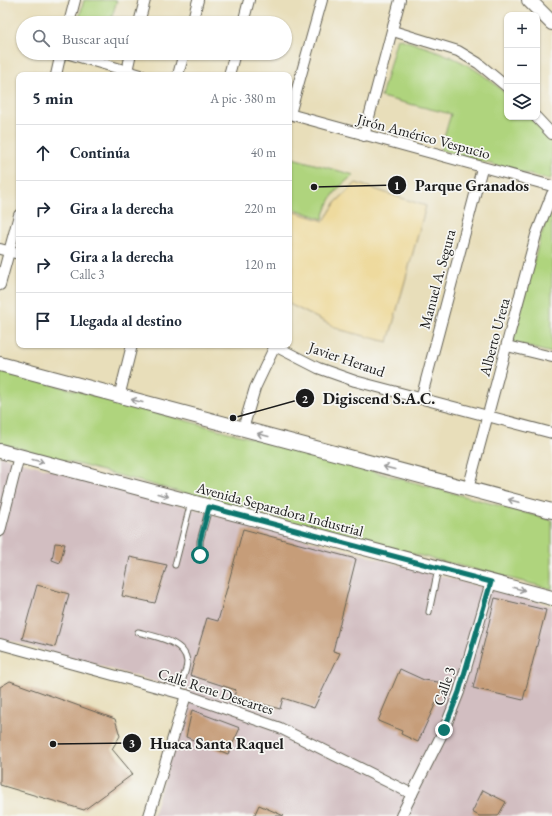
<!DOCTYPE html>
<html lang="es">
<head>
<meta charset="utf-8">
<style>
	:root { --surface:#fff; --page:#f2f2f3; --text:#1f2937; --muted:#747a83; --line:#e0e1e3 }
	body { margin:0; font-family:"EB Garamond",serif; background:var(--page); color:var(--text) }
	.controls { position:absolute; right:12px; top:12px; display:grid; overflow:hidden; border-radius:8px; box-shadow:0 1px 3px #0004 }
	.controls button { width:36px; height:36px; display:grid; place-items:center; padding:0; border:0; border-bottom:1px solid var(--line); background:var(--surface); color:var(--text); font:20px sans-serif }
	.stop { position:absolute; width:12px; height:12px; margin:-9px; border:3px solid #0f766e; border-radius:50%; background:#fff }
	.stop.end { background:#0f766e; border-color:#fff; box-shadow:0 1px 4px #0008 }
	.list { margin:0; padding:0; list-style:none }
	h2 { display:flex; justify-content:space-between; align-items:center; height:52px; margin:0; padding:0 16px; font-size:17px }
	h2 small { font-size:13px; font-weight:400; color:var(--muted) }
	.list li { display:grid; grid-template-columns:26px 1fr auto; gap:12px; align-items:center; box-sizing:border-box; height:56px; padding:0 16px; border-top:1px solid var(--line) }
	.list b { display:block; font-size:15px; white-space:nowrap }
	.list p { margin:0; font-size:13px; white-space:nowrap; color:var(--muted) }
	.list em { font-size:13px; font-style:normal; color:var(--muted) }
	.icon { flex:none; width:22px; height:22px; fill:none; stroke:currentColor; stroke-width:2; stroke-linecap:round; stroke-linejoin:round }
	.map { position:relative; flex:none; width:552px; height:816px; overflow:hidden }
	.search { position:absolute; background:var(--surface); box-shadow:0 1px 3px #0004; left:16px; top:16px; width:276px; height:44px; display:flex; align-items:center; gap:10px; box-sizing:border-box; padding:0 14px; border-radius:22px; color:var(--muted); font-size:15px }
	.panel { position:absolute; background:var(--surface); box-shadow:0 1px 3px #0004; left:16px; top:72px; width:276px; height:276px; border-radius:8px }
	.map>svg:first-child { display:block }
</style>
</head>
<body>
<div class="map">
<svg width="552" height="816" viewBox="0 0 552 816">
	<rect width="100%" height="100%" fill="#f6f6f2"/>
	<filter id="ink" filterUnits="userSpaceOnUse"><feTurbulence type="fractalNoise" baseFrequency=".025" numOctaves="2"/><feDisplacementMap in="SourceGraphic" scale="8" xChannelSelector="R" yChannelSelector="G"/><feConvolveMatrix kernelMatrix="1 2 1 2 8 2 1 2 1" color-interpolation-filters="sRGB"/></filter>
	<filter id="wash" filterUnits="userSpaceOnUse"><feTurbulence type="fractalNoise" baseFrequency=".012" numOctaves="4" result="noise"/><feDisplacementMap in="SourceGraphic" scale="16" xChannelSelector="R" yChannelSelector="G"/><feGaussianBlur stdDeviation="0.9" result="paint"/><feColorMatrix in="noise" values="0 0 0 0 0 0 0 0 0 0 0 0 0 0 0 0 0 1.4 0 .05"/><feComposite in="paint" operator="in"/></filter>
	<g filter="url(#wash)">
		<rect width="100%" height="100%" fill="#e8deba"/>
		<path fill="#d2bec1" d="M0 456 552 606V816H153L188 691 0 638Z"/>
		<g fill="#afd47d" stroke="#66784c">
			<path d="M84 0H117L110 23H78Z"/>
			<path d="M397 38C444 53 470 60 507 95V117H529L552 141V176L549 180 440 150 451 114 381 97Z"/>
			<path d="M289 157 354 175C337 187 328 199 323 219L289 207Z"/>
			<path d="M552 205V353L512 343 540 238Z"/>
			<path d="M0 370 552 520V589L326 532 0 443Z"/>
		</g>
		<path fill="#eeda9e" stroke="#857b5d" d="M356 183 426 206 388 342 341 330 289 304V210L324 221 336 202Z"/>
		<g id="blocks">
			<g fill="#c69d79">
				<path d="M243 529 356 559 333 651 340 653 314 708 283 698 280 709 234 696 236 690 190 675 207 618 218 621Z"/>
				<path d="M55 543 65 544 60 563 52 560Z"/>
				<path d="M130 557 167 565 155 603 122 596Z"/>
				<path d="M37 585 69 594 55 647 22 639Z"/>
				<path d="M495 598 546 610 523 700 473 688Z"/>
				<path d="M400 669 424 680 445 683 418 742 401 734 402 731 378 721Z"/>
				<path d="M10 681 115 719 120 736 112 749 133 774 84 810 0 785V687Z"/>
				<path d="M192 710 240 728 228 754 186 737Z"/>
				<path d="M483 790 506 802 498 816H479L472 812Z"/>
				<path d="M259 805 284 816H254Z"/>
			</g>
		</g>
	</g>
	<g filter="url(#ink)">
		<use href="#blocks" fill-opacity="0" stroke="#636053" stroke-width="1"/>
		<g fill="none" stroke-linecap="round" stroke-linejoin="round">
			<defs>
				<g id="lane">
					<path d="M200 555V541L209 508"/>
					<path d="M175 565 191 502"/>
					<path d="M429 612 438 569"/>
					<path d="M138 632C153 636 186 641 187 662 187 671 181 683 178 692"/>
				</g>
				<g id="street">
					<path d="M69 23 75 0"/>
					<path d="M139 23 145 0"/>
					<path d="M192 23 198 0"/>
					<path d="M243 23 249 0"/>
					<path d="M393 31 458 51 478 63 507 87"/>
					<path d="M66 53 141 75"/>
					<path d="M127 71 131 53"/>
					<path d="M56 75 61 53"/>
					<path d="M178 75 184 53"/>
					<path d="M229 75 235 53"/>
					<path d="M289 114 552 186"/>
					<path d="M290 114 322 0"/>
					<path d="M536 117 552 134"/>
					<path d="M364 136 400 0"/>
					<path d="M0 249 19 254"/>
					<path d="M0 285 19 215"/>
					<path d="M273 345 318 368 355 381 552 433"/>
					<path d="M507 346 552 357"/>
					<path d="M119 397 132 345"/>
					<path d="M421 399 482 168"/>
					<path d="M243 429 255 388 275 346"/>
					<path d="M468 489 536 235 552 194"/>
					<path d="M0 531 19 456"/>
					<path d="M0 644 186 695 280 728 412 794"/>
					<path d="M149 816 186 695"/>
					<path d="M401 816 444 730 459 692 491 582"/>
				</g>
				<g id="secondary">
					<path d="M529 0 552 23"/>
					<path d="M0 364 552 511"/>
					<path d="M0 451 552 598"/>
				</g>
			</defs>
			<use href="#lane" stroke="#636053" stroke-width="7"/>
			<use href="#street" stroke="#636053" stroke-width="12"/>
			<use href="#secondary" stroke="#636053" stroke-width="16"/>
			<use href="#lane" stroke="#fff" stroke-width="5"/>
			<use href="#street" stroke="#fff" stroke-width="10"/>
			<use href="#secondary" stroke="#fff" stroke-width="14"/>
		</g>
		<defs><path id="oneway-shaft" d="M-6 0H5M1.5-3L5.5 0L1.5 3" fill="none" stroke-width="1.6" stroke-linecap="round" stroke-linejoin="round"/></defs>
		<g stroke="#999">
			<use href="#oneway-shaft" transform="translate(137 401) rotate(-165)"/>
			<use href="#oneway-shaft" transform="translate(263 435) rotate(-165)"/>
			<use href="#oneway-shaft" transform="translate(38 461) rotate(15)"/>
			<use href="#oneway-shaft" transform="translate(389 468) rotate(-165)"/>
			<use href="#oneway-shaft" transform="translate(163 495) rotate(15)"/>
			<use href="#oneway-shaft" transform="translate(514 501) rotate(-165)"/>
			<use href="#oneway-shaft" transform="translate(519 589) rotate(14)"/>
		</g>
	</g>
	<g fill="none" stroke-linecap="round" stroke-linejoin="round" filter="url(#ink)">
		<path stroke="#0f766e" stroke-width="5" d="M200 555V541L209 507 491 582 459 692 444 730"/>
	</g>
	<g text-anchor="middle" dominant-baseline="central" stroke-width="3.5" stroke-linejoin="round" paint-order="stroke">
		<g font-size="15" fill="#1c1c1c" stroke="#f6f6f2">
			<text transform="translate(424 136) rotate(15)">Jirón Américo Vespucio</text>
			<text transform="translate(437 279) rotate(-75)">Manuel A. Segura</text>
			<text transform="translate(494 337) rotate(-75)">Alberto Ureta</text>
			<text transform="translate(347 359) rotate(19)">Javier Heraud</text>
			<text transform="translate(280 509) rotate(15)">Avenida Separadora Industrial</text>
			<text transform="translate(444 686) rotate(-71)">Calle 3</text>
			<text transform="translate(216 691) rotate(18)">Calle Rene Descartes</text>
		</g>
	</g>
	<path fill="none" stroke="#1c1c1c" stroke-width="1.5" d="M314 187L397 185M233 418L305 398M53 744L132 743"/>
	<g fill="#1c1c1c" stroke="#f6f6f2" stroke-width="1.5">
		<circle cx="314" cy="187" r="4"/>
		<circle cx="233" cy="418" r="4"/>
		<circle cx="53" cy="744" r="4"/>
		<circle cx="397" cy="185" r="10"/>
		<circle cx="305" cy="398" r="10"/>
		<circle cx="132" cy="743" r="10"/>
	</g>
	<g font-size="12" text-anchor="middle" font-weight="bold" fill="#fff">
		<text x="397" y="190">1</text>
		<text x="305" y="403">2</text>
		<text x="132" y="747">3</text>
	</g>
	<g font-size="16" text-anchor="middle" font-weight="bold" fill="#1c1c1c" stroke="#f6f6f2" stroke-width="3.5" stroke-linejoin="round" paint-order="stroke">
		<text x="472" y="191">Parque Granados</text>
		<text x="379" y="404">Digiscend S.A.C.</text>
		<text x="217" y="749">Huaca Santa Raquel</text>
	</g>
</svg>
<div class="controls">
<button>+</button>
<button>−</button>
<button><svg class="icon" aria-label="layers" viewBox="0 0 24 24"><path d="M12 4l9 5-9 5-9-5zM3 14l9 5 9-5"/></svg></button>
</div>
<div class="stop" style="left:200px;top:555px"></div>
<div class="stop end" style="left:444px;top:730px"></div>
<div class="search"><svg class="icon" aria-label="search" viewBox="0 0 24 24"><circle cx="10" cy="10" r="6"/><path d="M15 15l6 6"/></svg>Buscar aquí</div>
<section class="panel">
<h2>5 min<small>A pie · 380 m</small></h2>
<ul class="list">
<li><svg class="icon" aria-label="ahead" viewBox="0 0 24 24"><path d="M12 20V5M6 11l6-6 6 6"/></svg><div><b>Continúa</b></div><em>40 m</em></li>
<li><svg class="icon" aria-label="right" viewBox="0 0 24 24"><path d="M7 20v-9h11M14 6l5 5-5 5"/></svg><div><b>Gira a la derecha</b></div><em>220 m</em></li>
<li><svg class="icon" aria-label="right" viewBox="0 0 24 24"><path d="M7 20v-9h11M14 6l5 5-5 5"/></svg><div><b>Gira a la derecha</b><p>Calle 3</p></div><em>120 m</em></li>
<li><svg class="icon" aria-label="arrive" viewBox="0 0 24 24"><path d="M6 21V4h12l-3 4 3 4H6"/></svg><div><b>Llegada al destino</b></div></li>
</ul>
</section>
</div>
</body>
</html>
